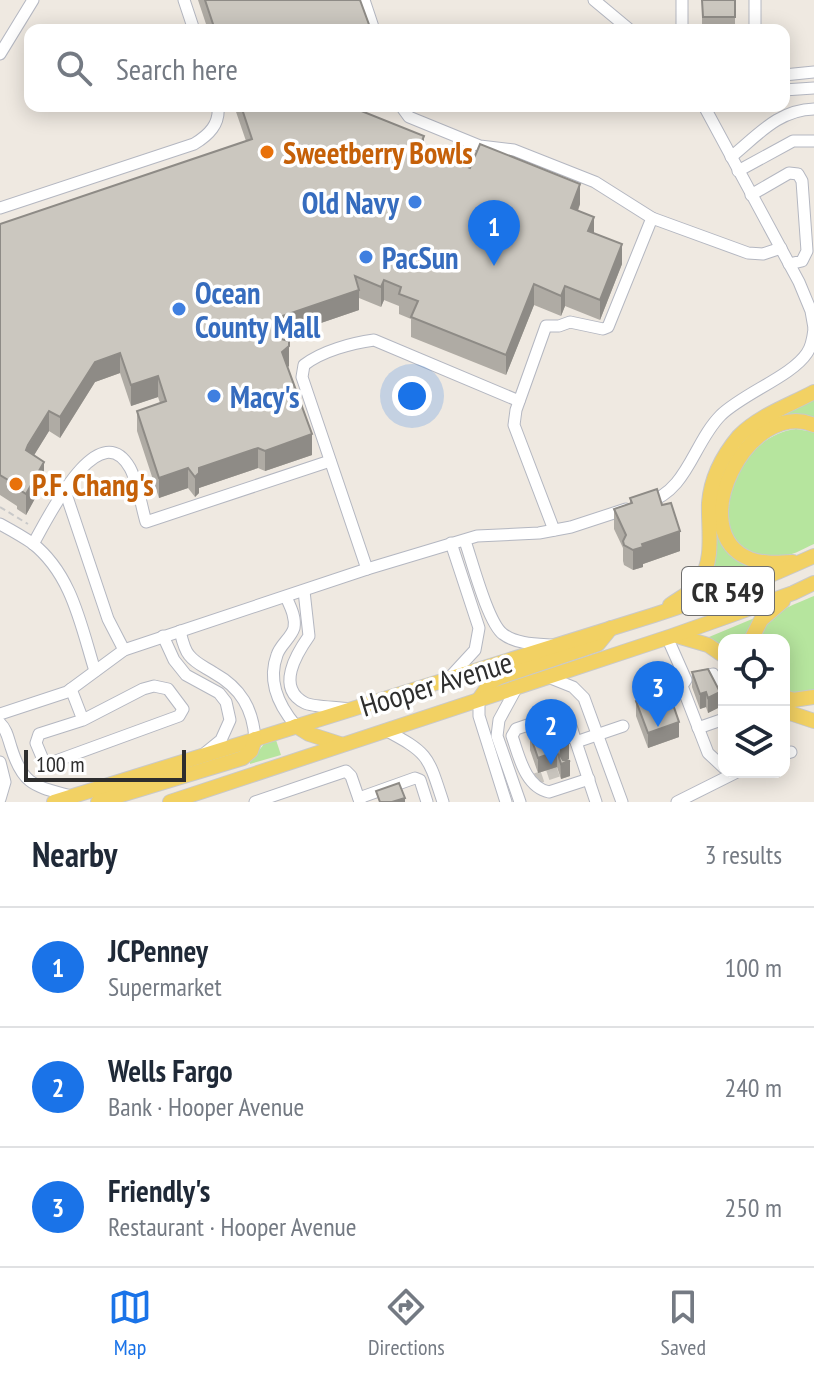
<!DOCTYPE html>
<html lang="en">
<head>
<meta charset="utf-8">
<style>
	:root { --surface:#fff; --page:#f2f2f3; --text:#1f2937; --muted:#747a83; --line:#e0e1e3; --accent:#1a73e8 }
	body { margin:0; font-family:"PT Sans Narrow",sans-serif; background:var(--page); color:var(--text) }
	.controls { position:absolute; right:24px; bottom:24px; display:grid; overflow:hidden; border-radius:16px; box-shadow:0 4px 20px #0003 }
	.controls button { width:72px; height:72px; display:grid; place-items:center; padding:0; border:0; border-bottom:2px solid var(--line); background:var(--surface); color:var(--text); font:40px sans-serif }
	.scale { position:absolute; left:24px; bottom:20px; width:162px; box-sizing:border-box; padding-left:8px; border:4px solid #2e2e2e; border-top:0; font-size:22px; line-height:28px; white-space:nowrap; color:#2e2e2e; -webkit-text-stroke:6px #fff; paint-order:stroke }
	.you { position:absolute; left:412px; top:396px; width:28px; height:28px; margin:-20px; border:6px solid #fff; border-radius:50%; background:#1a73e8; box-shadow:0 0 0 12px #1a73e833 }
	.badge { display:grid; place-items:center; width:52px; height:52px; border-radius:50%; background:var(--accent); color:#fff; font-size:26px; font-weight:700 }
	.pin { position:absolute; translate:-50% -66px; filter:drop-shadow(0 2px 4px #0008) }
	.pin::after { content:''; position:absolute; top:42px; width:28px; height:24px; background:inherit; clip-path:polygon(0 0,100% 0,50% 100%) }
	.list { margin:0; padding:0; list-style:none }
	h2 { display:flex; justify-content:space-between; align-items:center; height:104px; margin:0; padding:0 32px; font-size:34px }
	h2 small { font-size:26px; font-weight:400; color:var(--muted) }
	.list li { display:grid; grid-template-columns:52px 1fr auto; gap:24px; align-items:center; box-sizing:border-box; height:120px; padding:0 32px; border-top:2px solid var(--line) }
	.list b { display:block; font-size:30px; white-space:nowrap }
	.list p { margin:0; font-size:26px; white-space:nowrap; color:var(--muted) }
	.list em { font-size:26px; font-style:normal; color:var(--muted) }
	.icon { flex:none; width:44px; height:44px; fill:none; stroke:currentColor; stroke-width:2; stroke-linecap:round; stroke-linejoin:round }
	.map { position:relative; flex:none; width:814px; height:802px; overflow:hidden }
	.search { position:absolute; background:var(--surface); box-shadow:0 4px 20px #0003; left:24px; right:24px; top:24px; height:88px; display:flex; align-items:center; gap:20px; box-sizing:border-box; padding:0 28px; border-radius:16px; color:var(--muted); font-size:30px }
	.sheet { height:464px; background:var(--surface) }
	nav { display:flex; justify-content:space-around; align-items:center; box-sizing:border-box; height:112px; border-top:2px solid var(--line); background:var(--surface); font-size:22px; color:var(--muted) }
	nav a { display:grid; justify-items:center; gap:4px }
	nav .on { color:var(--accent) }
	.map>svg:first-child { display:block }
</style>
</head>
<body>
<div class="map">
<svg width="814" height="802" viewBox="0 0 814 802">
	<rect width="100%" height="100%" fill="#efe9e1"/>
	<g fill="#b6e59e">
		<path d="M814 399V420H781L779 418Z"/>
		<path d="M796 429 814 432V544C805 548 795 554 785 556 698 576 720 438 796 429Z"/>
		<path d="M716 526 725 547 751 570 698 593Z"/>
		<path d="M814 596V692L798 694 784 691V640H756C762 615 793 605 814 596Z"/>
		<path d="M757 617 745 640H724V648L709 637Z"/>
		<path d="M276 740 281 755 250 764V762L264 744Z"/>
	</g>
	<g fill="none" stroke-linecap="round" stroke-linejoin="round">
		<path stroke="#c8c4bd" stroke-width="11" stroke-dasharray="11 5.5" stroke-linecap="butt" d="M532 780 568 768"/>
		<defs>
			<g id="minor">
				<path d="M184 0 194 30"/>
				<path d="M364 0 374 30"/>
				<path d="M594 0 630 30"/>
				<path d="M682 0V30"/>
				<path d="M755 30V0"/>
				<path d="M0 54 33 0"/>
				<path d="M784 75 814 72"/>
				<path d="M784 90 814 88"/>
				<path d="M401 106 409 117 480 146 514 150 595 182 652 218"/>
				<path d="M704 106 799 282 811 311 814 328"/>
				<path d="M731 157C758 135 778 110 814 109"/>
				<path d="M738 171 793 141H814"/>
				<path d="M751 195 789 173 798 174 802 181 807 251 802 261 789 264"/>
				<path d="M0 208 194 144C209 135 220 124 218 106"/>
				<path d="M65 491 108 619 124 650"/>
				<path d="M646 503C688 491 693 443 721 415 744 393 792 376 807 353 812 346 813 337 814 329"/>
				<path d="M0 524C11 530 22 536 32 543 72 574 81 626 95 671"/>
				<path d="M554 530 514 425 516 410 546 326H559L570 322 603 329 608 327 652 218 748 253 763 254 781 248"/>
				<path d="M465 541C472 561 488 623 503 634 516 644 536 644 552 645"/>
				<path d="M33 544C46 522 98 412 130 468 138 483 141 505 146 522L330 461"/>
				<path d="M367 569 302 377 304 365C322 351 352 343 374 340L519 401"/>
				<path d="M304 591 309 636C297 653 275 688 305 703 313 707 338 707 349 709"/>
				<path d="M286 597C290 606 296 617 294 628 291 638 280 645 277 655 267 682 279 706 296 726"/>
				<path d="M180 631C182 639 184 649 189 655 196 664 205 667 214 673 241 688 253 709 255 739"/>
				<path d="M163 636 174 660 186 675 219 693 226 702 230 720 221 740 205 753"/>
				<path d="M667 637 686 680 682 686 708 753 724 768"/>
				<path d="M451 676 475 650 479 628 451 543"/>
				<path d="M548 677 573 687 584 698 622 802"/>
				<path d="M698 677 713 674 724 700"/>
				<path d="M517 687 499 720 497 736 520 802"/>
				<path d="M71 689 83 720 39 734 36 743 44 762H53L179 716 183 709 168 689 154 686 143 689 83 720"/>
				<path d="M479 699V716L506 802"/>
				<path d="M0 714 67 692 124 650 367 569 477 536 539 533 571 527 626 509"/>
				<path d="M0 723C7 730 8 738 11 747 23 786 35 786 71 796"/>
				<path d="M698 728 724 719"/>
				<path d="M385 730C429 753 428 756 443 802"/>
				<path d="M576 742 568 717 563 713 516 729 512 736C519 756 525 787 549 792L589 779"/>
				<path d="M784 754 791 752"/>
				<path d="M0 762 5 782 0 799"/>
				<path d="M359 798 415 778 420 780 427 802"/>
				<path d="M255 802 346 771 351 776 360 802"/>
				<path d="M596 802 576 742 623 726"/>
				<path d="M677 802 737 772"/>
			</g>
			<g id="major">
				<path d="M793 562C778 563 764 564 750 559 681 532 749 397 814 425"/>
				<path d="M670 605C680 598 692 592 699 582 715 560 708 528 709 503 711 478 723 455 739 436 758 416 790 405 814 392"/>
				<path d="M677 636 708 645 724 656"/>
				<path d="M751 640 761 620 783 601"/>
				<path d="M784 697 793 700 814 697"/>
				<path d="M479 699 491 682 500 677 598 644 611 628"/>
				<path d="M784 711 814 721"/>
				<path d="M296 726 309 734 340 744"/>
				<path d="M54 802 654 615 757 581 814 556"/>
				<path d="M98 802 243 758 251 751 255 739"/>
				<path d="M170 802 672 636 793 593 814 583"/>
			</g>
		</defs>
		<use href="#minor" stroke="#b4b7c1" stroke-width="13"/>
		<use href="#major" stroke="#c9c9c9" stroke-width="16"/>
		<path stroke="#c9c9c9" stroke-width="2" stroke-dasharray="6 4" stroke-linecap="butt" d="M0 507 28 524"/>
		<use href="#minor" stroke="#fff" stroke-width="11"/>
		<use href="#major" stroke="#f2d163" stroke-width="14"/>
	</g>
	<g fill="#afaba4">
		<path d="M198 0H360L371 30H208Z"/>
		<rect x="702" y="0" width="33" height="30"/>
		<path d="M234 106H354V109L424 150 470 168 580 204 578 211 594 233 622 264 600 320 565 306 561 316 534 305 506 375 411 337V319L399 314V306L384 300 381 307 359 298V310L277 338 289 341V366L287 367 312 455 265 471 258 468 199 488V493L195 497 188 488 159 498 137 431V411L160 403 158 397 131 406 120 373 95 382 60 438 49 431 34 455 44 482 26 515 17 509V506L0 495V224L246 141Z"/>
		<path d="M630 498 680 551 643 564V567L633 570 624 565 623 561V548L614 529V509L630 503Z"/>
		<path d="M692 672 720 707 708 713 706 707 700 709 692 687Z"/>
		<path d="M636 701 679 737 648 748 636 716Z"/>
		<path d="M530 735 569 759 566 760 570 776 561 779 557 767 538 773 530 750Z"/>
	</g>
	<g fill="#8e8b86">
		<path d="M424 136V156L419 148Z"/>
		<path d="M580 184V204L571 228V208Z"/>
		<path d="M594 217V237L588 231Z"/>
		<path d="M622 244V264L600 320V300Z"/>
		<path d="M384 280V300L381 307V287Z"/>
		<path d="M534 284V305L506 375V355Z"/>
		<path d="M565 286V306L561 316V296Z"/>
		<path d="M359 290V310L271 340V320Z"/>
		<path d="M289 346V366L282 372V352Z"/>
		<path d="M120 353V373L95 382 60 438V417L95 362Z"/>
		<path d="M158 376V397L131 406V385Z"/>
		<path d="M49 411V431L28 465 26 450Z"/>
		<path d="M312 434V455L265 471V451Z"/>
		<path d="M258 448V468L199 488V493L195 497V477L199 468Z"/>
		<path d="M44 462V482L26 515V494Z"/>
		<path d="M188 468V488L159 498V478Z"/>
		<path d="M680 531V551L643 564V567L633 570V550L642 544Z"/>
		<path d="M706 692V707L700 709V694Z"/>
		<path d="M720 692V707L708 713V698Z"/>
		<path d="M679 722V737L648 748V733Z"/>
		<path d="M569 743V759L561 763 570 761V776L561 779 560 755 561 748Z"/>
		<path d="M557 751V767L538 773V758Z"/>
		<path d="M405 798V802H392Z"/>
	</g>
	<g fill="#cbc7bf" stroke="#8e8b86" stroke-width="2">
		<path d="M205 0H360L371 30H215Z"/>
		<path d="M702 0H735V17H703Z"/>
		<path d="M241 106H349L424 136 419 148 470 168 480 144 580 184 571 208 594 217 588 231 622 244 600 300 565 286 561 296 534 284 506 355 411 317 418 301 399 294 401 287 384 280 381 287 355 276 359 290 271 320 277 338 289 341V346L282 352 312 434 265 451 258 448 199 468V473L195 477 188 468 159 478 137 411 166 401 158 376 131 385 120 353 95 362 60 417 49 411 28 445 26 450 44 462 26 494 17 488 18 486 0 475V224L252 139Z"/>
		<path d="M657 489 662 505 671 503 680 531 642 544 643 547 633 550 624 545 623 541 626 535 614 509 632 503 630 498Z"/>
		<path d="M708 669 720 692 708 698 706 692 700 694 692 672Z"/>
		<path d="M668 690 679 722 648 733 636 701Z"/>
		<path d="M564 729 569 743 561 748 560 755 563 760 570 761 561 764 557 751 538 758 530 735 542 731 544 736Z"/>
		<path d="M399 783 405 798 392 802H380L376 791Z"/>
	</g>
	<g fill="#e8710a" stroke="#fff" stroke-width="3">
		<circle cx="267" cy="152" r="8"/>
		<circle cx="16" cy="484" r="8"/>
	</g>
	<g fill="#3f7fe0" stroke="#fff" stroke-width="3">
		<circle cx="415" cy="202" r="8"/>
		<circle cx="366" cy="257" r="8"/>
		<circle cx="179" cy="309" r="8"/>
		<circle cx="214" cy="396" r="8"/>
	</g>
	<g text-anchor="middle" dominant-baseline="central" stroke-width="7" stroke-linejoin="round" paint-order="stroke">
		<rect fill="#fff" stroke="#6d6d6d" stroke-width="2" x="682" y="567" width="92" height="48" rx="6"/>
		<g font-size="28" font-weight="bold" fill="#2e2e2e">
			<text x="728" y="591">CR 549</text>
		</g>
		<g font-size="30" font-weight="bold" fill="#c56008" stroke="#fff" text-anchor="start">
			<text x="283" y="152">Sweetberry Bowls</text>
			<text x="32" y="484">P.F. Chang's</text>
		</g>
		<g font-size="30" font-weight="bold" fill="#366cbe" stroke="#fff" text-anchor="start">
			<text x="399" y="202" text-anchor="end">Old Navy</text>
			<text x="382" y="257">PacSun</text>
			<text x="195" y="292">Ocean<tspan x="195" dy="34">County Mall</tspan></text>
			<text x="230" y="396">Macy's</text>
		</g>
		<g font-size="30" fill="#2e2e2e" stroke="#fff">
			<text transform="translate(436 683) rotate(-17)">Hooper Avenue</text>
		</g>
	</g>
</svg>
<div class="controls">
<button><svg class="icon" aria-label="locate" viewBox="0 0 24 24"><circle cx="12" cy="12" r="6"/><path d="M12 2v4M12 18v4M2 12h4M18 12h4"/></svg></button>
<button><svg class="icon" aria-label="layers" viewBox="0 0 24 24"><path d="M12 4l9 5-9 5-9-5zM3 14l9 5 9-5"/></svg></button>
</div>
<div class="scale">100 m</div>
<div class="you"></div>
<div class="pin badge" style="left:494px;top:266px">1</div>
<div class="pin badge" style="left:551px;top:765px">2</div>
<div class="pin badge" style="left:658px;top:727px">3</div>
<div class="search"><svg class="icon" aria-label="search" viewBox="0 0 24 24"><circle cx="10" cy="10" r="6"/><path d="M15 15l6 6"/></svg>Search here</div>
</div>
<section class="sheet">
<h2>Nearby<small>3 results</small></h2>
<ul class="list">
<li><span class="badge">1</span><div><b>JCPenney</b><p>Supermarket</p></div><em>100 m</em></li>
<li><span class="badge">2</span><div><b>Wells Fargo</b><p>Bank · Hooper Avenue</p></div><em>240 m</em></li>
<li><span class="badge">3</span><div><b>Friendly's</b><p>Restaurant · Hooper Avenue</p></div><em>250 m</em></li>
</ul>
</section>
<nav>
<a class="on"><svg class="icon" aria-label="map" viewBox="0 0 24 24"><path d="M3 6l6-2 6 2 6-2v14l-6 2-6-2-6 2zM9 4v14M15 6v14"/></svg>Map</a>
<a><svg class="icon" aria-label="directions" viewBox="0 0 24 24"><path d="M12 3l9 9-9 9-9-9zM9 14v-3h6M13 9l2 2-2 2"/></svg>Directions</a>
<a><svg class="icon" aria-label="saved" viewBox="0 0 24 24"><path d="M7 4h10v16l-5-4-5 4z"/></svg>Saved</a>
</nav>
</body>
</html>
